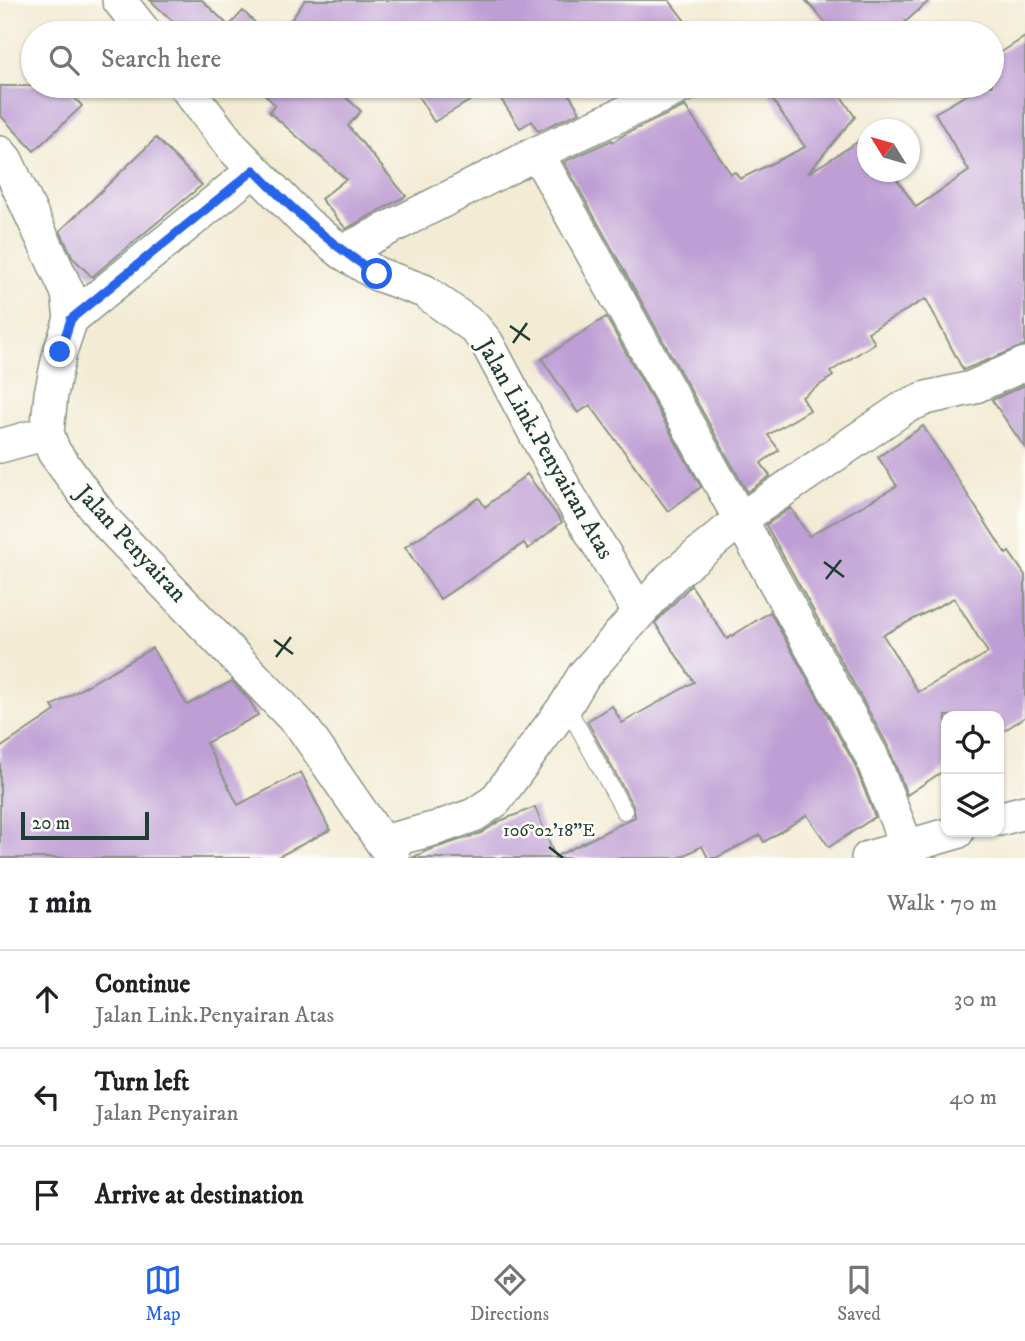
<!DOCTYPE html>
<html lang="en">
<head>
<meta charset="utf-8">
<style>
	:root { --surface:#fff; --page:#f2f2f2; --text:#202124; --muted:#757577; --line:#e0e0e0; --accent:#2563eb }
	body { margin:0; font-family:"IM FELL DW Pica",serif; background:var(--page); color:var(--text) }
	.controls { position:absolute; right:21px; bottom:21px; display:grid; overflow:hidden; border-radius:14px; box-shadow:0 2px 5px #0004 }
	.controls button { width:63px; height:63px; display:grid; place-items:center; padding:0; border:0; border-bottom:2px solid var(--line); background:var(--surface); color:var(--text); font:35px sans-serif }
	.compass { position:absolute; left:857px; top:119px; width:63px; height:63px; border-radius:50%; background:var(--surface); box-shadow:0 2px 5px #0004; rotate:307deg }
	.scale { position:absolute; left:21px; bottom:18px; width:128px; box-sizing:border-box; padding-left:7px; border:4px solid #1f3d34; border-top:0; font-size:19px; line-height:24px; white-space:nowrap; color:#1f3d34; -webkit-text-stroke:5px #fdfcf7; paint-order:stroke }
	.stop { position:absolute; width:21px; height:21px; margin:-16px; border:5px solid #2563eb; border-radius:50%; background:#fff }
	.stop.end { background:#2563eb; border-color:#fff; box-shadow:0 2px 7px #0008 }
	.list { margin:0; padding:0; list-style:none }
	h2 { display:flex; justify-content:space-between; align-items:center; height:91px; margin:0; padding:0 28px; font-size:30px }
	h2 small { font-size:23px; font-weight:400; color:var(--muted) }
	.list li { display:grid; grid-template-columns:46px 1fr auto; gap:21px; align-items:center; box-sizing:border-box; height:98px; padding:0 28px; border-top:2px solid var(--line) }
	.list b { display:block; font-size:26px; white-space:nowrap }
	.list p { margin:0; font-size:23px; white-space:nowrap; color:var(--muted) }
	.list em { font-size:23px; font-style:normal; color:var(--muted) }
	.icon { flex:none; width:38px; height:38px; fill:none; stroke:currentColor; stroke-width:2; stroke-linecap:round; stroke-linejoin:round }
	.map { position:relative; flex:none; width:1025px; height:858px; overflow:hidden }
	.search { position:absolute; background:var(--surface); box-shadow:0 2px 5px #0004; left:21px; right:21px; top:21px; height:77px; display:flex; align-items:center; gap:18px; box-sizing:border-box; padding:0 24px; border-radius:38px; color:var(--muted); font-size:26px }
	.sheet { height:385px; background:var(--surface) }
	nav { display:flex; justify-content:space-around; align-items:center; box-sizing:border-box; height:98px; border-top:2px solid var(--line); background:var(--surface); font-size:19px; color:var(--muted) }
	nav a { display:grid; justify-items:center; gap:4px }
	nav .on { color:var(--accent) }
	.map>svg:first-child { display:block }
</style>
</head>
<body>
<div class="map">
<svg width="1025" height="858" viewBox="0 0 1025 858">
	<rect width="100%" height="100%" fill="#fdfcf7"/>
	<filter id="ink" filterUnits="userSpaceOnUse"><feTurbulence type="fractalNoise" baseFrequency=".0143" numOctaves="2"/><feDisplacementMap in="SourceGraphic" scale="14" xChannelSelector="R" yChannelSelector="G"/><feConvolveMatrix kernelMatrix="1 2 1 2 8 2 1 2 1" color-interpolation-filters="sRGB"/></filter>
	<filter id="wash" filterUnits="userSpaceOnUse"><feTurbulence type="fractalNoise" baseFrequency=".00686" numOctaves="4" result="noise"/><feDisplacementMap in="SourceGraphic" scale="28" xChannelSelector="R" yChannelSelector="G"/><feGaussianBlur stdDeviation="1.57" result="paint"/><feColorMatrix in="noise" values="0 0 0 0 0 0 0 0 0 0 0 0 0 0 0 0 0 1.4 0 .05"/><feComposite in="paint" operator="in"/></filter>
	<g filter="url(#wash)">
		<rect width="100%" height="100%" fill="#f3ebd4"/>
		<g id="blocks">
			<g fill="#be9ed4" fill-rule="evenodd">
				<path d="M150 0H202L229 26 243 11 266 33H185Z"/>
				<path d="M305 0H669L694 33H282Z"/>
				<path d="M805 0H930L893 33H835Z"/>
				<path d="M1025 37V345L963 370 926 299 868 332 875 343 830 372 833 376 802 397 810 410 768 435 779 450 761 463 770 476 747 492 564 162 612 140 613 142 625 134 685 106 731 174 735 172 740 179 805 147 763 86H834L855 117 807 174 867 136V172H892L916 207 969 171 935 113 982 86H992V58Z"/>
				<path d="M0 86H64L82 106 34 151 0 115Z"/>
				<path d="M257 86H333L361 111 348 126 406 196 346 229 321 199 346 179 269 112 275 105Z"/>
				<path d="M412 86H564L580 112 538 131 532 121 520 128 493 87 434 122Z"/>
				<path d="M156 138 202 185 92 277 73 258 60 231Z"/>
				<path d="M606 317 701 487 668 511 590 405 578 413 542 359Z"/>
				<path d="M1025 385V448L992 400Z"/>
				<path d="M923 426 1006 554 1009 552 1025 575V717L999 734V716H946V769L907 795 888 746 766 525 791 508 809 536 897 486 878 457ZM954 598 988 653 918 692 883 635Z"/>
				<path d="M527 474 562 522 528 549 524 543 440 599 405 547 479 498 485 507Z"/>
				<path d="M691 585 727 639 770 612 854 763 875 817 829 847 807 815 764 842 760 835 716 858H708L702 846 679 858H412L426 851 481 833 500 821 535 807 555 857 635 817 633 806 587 721 612 706 622 723 694 682 655 623Z"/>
				<path d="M152 648 187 705 232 681 250 701 258 715 206 743 238 805 301 772 330 830 276 858H0V748L55 711 52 706Z"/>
			</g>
		</g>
	</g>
	<g filter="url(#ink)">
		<use href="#blocks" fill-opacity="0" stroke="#899484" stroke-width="2"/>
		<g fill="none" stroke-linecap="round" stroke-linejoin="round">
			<defs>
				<path id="lane" d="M566 705 624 811"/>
				<g id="street">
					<path d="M119 0 145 33"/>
					<path d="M185 86 232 147 306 223 342 252 377 274 424 291 474 327 487 343 565 489 639 611"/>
					<path d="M0 153 6 160 68 293 71 319"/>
					<path d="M537 153 871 755 907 847"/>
					<path d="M254 170 71 319 60 352 51 394 47 433 54 452 103 519 303 728 393 858"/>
					<path d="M342 252 537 153 683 86"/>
					<path d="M0 446 47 433"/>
					<path d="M999 819 1025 812"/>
					<path d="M383 842 437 828 474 815 495 801 566 705 584 675 671 577 741 519 905 407 926 398 971 388 1025 364"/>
					<path d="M868 858 957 832"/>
				</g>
			</defs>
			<use href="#lane" stroke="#899484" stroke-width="18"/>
			<use href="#street" stroke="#899484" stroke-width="36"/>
			<use href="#lane" stroke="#fff" stroke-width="16"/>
			<use href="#street" stroke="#fff" stroke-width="33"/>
		</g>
	</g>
	<g fill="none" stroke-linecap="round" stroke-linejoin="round" filter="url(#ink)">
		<path stroke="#2563eb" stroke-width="9" d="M60 352 71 319 254 170C294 211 328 243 377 274"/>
	</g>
	<path fill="none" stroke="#1f3d34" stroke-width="2.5" d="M510 326 530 340M513 343 527 323M824 562 844 577M826 579 841 560M274 640 293 654M276 657 291 637M549 847 563 858"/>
	<g text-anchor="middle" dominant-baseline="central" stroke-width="5" stroke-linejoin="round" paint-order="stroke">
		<g font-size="24" fill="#1f3d34" stroke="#fdfcf7">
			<text transform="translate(545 449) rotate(60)">Jalan Link.Penyairan Atas</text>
			<text transform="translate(131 544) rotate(47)">Jalan Penyairan</text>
		</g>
	</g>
	<g font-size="18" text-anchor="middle" fill="#1f3d34" stroke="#fdfcf7" stroke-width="5" stroke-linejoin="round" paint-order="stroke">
		<text x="549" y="836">106°02'18"E</text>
	</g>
</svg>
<div class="controls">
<button><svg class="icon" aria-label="locate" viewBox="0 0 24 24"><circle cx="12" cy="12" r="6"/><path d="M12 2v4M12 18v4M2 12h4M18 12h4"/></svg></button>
<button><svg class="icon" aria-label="layers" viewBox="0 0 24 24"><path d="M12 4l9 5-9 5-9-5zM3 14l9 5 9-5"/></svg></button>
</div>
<svg class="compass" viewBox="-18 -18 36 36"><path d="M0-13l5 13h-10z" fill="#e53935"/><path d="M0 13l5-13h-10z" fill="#757577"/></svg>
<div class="scale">20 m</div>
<div class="stop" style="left:377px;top:274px"></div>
<div class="stop end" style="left:60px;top:352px"></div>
<div class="search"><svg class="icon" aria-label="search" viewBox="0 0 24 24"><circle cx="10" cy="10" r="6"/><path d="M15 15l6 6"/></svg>Search here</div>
</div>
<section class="sheet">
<h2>1 min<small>Walk · 70 m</small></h2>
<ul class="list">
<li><svg class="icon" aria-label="ahead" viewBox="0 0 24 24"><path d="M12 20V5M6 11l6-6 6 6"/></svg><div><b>Continue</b><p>Jalan Link.Penyairan Atas</p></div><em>30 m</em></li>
<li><svg class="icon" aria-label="left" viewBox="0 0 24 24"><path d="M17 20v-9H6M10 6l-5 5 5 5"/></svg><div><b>Turn left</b><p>Jalan Penyairan</p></div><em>40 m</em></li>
<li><svg class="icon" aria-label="arrive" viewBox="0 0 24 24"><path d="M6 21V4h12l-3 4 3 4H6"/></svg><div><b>Arrive at destination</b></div></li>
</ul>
</section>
<nav>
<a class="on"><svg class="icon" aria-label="map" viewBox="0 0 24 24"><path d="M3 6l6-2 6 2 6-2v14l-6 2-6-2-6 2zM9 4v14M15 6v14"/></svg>Map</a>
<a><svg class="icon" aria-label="directions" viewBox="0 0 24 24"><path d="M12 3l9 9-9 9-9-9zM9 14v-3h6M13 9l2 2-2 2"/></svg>Directions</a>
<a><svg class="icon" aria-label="saved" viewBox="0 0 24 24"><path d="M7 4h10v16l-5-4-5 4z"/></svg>Saved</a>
</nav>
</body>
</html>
